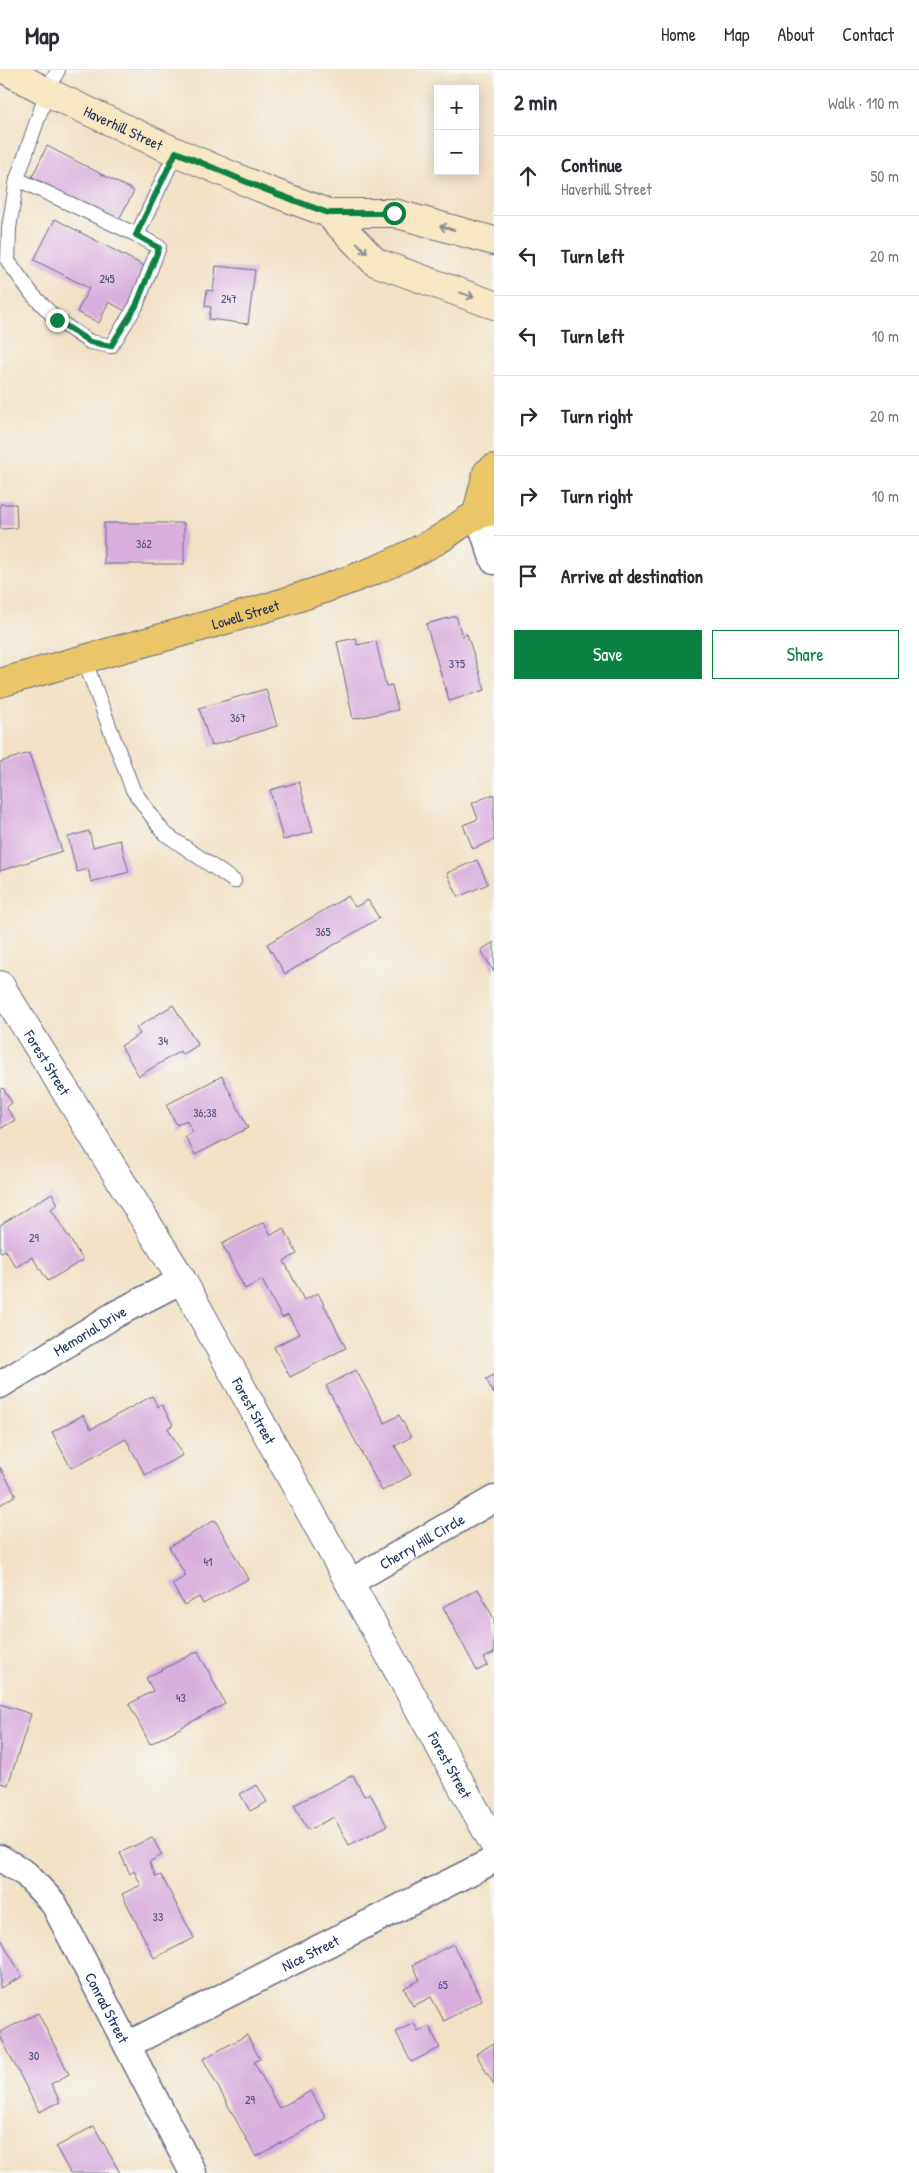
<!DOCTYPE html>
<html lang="en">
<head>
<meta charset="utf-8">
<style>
	:root { --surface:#fff; --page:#f2f2f3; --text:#2b2b33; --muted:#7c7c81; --line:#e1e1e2; --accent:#0b8043 }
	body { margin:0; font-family:"Patrick Hand",sans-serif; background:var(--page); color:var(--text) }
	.controls { position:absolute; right:15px; top:15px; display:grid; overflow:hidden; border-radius:0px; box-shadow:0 2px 12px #0003 }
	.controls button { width:45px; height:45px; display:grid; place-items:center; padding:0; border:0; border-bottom:1px solid var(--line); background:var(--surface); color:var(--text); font:25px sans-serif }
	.stop { position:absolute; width:15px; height:15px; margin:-11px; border:4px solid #0b8043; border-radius:50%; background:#fff }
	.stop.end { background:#0b8043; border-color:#fff; box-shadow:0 1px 5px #0008 }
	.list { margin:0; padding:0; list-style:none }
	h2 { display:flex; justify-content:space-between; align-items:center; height:65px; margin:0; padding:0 20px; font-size:21px }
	h2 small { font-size:16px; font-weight:400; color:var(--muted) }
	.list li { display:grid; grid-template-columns:32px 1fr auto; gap:15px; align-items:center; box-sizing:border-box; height:80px; padding:0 20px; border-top:1px solid var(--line) }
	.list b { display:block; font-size:19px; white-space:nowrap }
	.list p { margin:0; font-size:16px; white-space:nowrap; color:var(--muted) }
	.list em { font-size:16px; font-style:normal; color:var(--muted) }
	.actions { display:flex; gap:10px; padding:15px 20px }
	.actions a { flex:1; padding:11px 0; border:1px solid var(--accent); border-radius:0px; text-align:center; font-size:18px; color:var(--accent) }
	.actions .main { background:var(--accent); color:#fff }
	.icon { flex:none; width:28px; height:28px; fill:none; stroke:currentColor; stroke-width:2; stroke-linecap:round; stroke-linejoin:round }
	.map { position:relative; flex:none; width:494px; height:2103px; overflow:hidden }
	header { display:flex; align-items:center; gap:30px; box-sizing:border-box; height:70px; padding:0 25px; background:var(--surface); border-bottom:1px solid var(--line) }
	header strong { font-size:24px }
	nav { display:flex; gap:28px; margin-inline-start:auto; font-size:18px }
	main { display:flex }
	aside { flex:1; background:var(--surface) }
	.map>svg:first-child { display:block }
</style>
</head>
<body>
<header>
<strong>Map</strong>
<nav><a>Home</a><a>Map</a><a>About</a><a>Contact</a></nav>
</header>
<main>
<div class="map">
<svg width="494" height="2103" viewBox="0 0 494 2103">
	<rect width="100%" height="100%" fill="#f6f6f2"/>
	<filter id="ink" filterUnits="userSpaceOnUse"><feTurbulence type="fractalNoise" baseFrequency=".02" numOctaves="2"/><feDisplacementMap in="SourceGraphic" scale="10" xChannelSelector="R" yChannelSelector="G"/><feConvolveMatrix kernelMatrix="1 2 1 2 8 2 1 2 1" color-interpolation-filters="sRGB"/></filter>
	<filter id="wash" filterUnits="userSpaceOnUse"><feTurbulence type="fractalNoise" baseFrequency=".0096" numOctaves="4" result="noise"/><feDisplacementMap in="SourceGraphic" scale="20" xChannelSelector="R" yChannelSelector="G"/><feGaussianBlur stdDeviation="1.12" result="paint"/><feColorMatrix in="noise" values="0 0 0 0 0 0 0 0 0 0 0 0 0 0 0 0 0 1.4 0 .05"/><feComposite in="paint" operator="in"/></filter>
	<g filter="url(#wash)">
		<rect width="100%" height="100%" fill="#f1e1c5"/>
		<g id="blocks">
			<g fill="#d9aede">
				<path d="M47 76 134 121 118 151 32 107Z"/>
				<path d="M55 149 150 199 127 242 109 232 99 253 77 242 89 218 34 190Z"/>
				<path d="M216 196 255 200 248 254 209 249 211 237 205 236 207 220 213 221Z"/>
				<path d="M0 434H16L17 458 0 459Z"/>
				<rect x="104" y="453" width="80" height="41"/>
				<path d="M456 546 462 566 467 564 485 620 449 631 426 554Z"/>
				<path d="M356 568 357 575 376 571 386 616 392 615 398 640 353 649 337 572Z"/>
				<path d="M266 619 277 656 211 676 199 638Z"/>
				<path d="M29 683 62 781 0 801V692Z"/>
				<path d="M299 712 313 762 283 770 270 720Z"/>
				<path d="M494 724V770L473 779 463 755 478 749 472 733Z"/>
				<path d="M89 761 93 777 120 770 129 802 91 812 88 799 77 802 68 767Z"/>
				<path d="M477 790 488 814 458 827 447 803Z"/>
				<path d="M348 826 355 837 368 830 379 848 285 904 267 874Z"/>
				<path d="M494 872V902L481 880Z"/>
				<path d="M173 935 198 975 182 985 180 981 139 1006 121 976 140 964 136 958Z"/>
				<path d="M222 1006 248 1058 195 1085 185 1066 193 1062 186 1050 177 1055 166 1035Z"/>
				<path d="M3 1018 12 1033 6 1037 15 1050 0 1059V1021Z"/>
				<path d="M52 1123 58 1134 51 1139 83 1190 48 1211 32 1187 16 1197 5 1180 0 1183V1155Z"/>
				<path d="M264 1152 271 1165 284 1158 297 1184 284 1191 304 1230 318 1223 346 1278 290 1307 274 1277 299 1264 288 1245 282 1248 262 1210 245 1219 222 1174Z"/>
				<path d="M356 1300 385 1353 399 1345 411 1367 395 1376 411 1405 382 1421 326 1316Z"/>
				<path d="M494 1305V1324L486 1309Z"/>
				<path d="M152 1326 158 1337 162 1335 173 1355 168 1358 183 1385 145 1405 126 1369 71 1398 52 1362 83 1345 91 1359Z"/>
				<path d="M0 1397 16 1425 0 1435Z"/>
				<path d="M215 1450 248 1509 203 1534 199 1527 184 1535 172 1514 186 1506 169 1477Z"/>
				<path d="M478 1519 494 1549V1583L484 1588 488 1595 477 1601 443 1537Z"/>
				<path d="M198 1581 225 1634 150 1674 129 1634 153 1621 146 1608Z"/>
				<path d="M0 1634 31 1644 8 1715 0 1713Z"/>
				<path d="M353 1705 364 1726 370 1723 387 1756 349 1775 334 1747 308 1760 294 1735Z"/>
				<path d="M257 1715 267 1732 250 1741 240 1724Z"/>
				<path d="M152 1767 162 1785 149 1792 156 1807 161 1805 194 1868 154 1888 122 1824 141 1815 134 1801 130 1804 120 1783Z"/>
				<path d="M0 1867 22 1907 0 1918Z"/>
				<path d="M453 1874 482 1930 444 1951 431 1927 413 1936 404 1918 420 1910 413 1895Z"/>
				<path d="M38 1943 69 2004 51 2014 60 2032 39 2042 0 1966V1962Z"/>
				<path d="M414 1953 418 1961 429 1956 440 1978 411 1992 396 1962Z"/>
				<path d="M247 1965 260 1989 254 1992 279 2038 311 2021 326 2048 256 2087 203 1989Z"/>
				<path d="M494 1973V2015L476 1984Z"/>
				<path d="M94 2056 120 2103H70L56 2077Z"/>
			</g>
		</g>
	</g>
	<g filter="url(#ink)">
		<use href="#blocks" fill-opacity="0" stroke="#666d82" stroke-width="1"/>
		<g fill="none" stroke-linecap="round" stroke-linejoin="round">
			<defs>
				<g id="service">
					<path d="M58 0 47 22 17 109 137 165 176 82"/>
					<path d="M17 109 9 158 8 191 32 224 57 250 90 272 111 276 136 236 159 177 137 165"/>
					<path d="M84 589 133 720 164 763 234 811"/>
				</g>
				<g id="minor">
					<path d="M477 443 494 491"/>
					<path id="s1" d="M0 1315 116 1244 182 1210"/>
					<path id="s2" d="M349 1513 494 1429"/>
					<path id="s3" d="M0 1788 26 1804 54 1834 193 2103"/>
					<path id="s4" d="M127 1975 494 1790"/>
				</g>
				<g id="tertiary">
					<path id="s5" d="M0 915 182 1210 494 1774"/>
				</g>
				<g id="secondary">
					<path id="s6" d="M6 0 47 22 176 82 261 118 328 143H394L494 171"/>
					<path d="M328 143 375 192 494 235"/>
				</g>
				<g id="primary">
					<path d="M477 443 487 403 494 398"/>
					<path id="s7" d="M0 613C124 576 252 548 373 501 395 492 417 481 438 470 460 457 468 444 494 441"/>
				</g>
			</defs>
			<use href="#service" stroke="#666d82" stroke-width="16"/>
			<use href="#minor" stroke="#666d82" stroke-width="29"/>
			<use href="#tertiary" stroke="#666d82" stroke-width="30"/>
			<use href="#secondary" stroke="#666d82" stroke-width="30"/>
			<use href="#primary" stroke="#666d82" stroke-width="30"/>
			<use href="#service" stroke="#fff" stroke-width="14"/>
			<use href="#minor" stroke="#fff" stroke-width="26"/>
			<use href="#tertiary" stroke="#fff" stroke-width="28"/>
			<use href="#secondary" stroke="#f7e8c3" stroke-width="28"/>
			<use href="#primary" stroke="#ebc669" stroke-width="28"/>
		</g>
		<defs><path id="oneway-shaft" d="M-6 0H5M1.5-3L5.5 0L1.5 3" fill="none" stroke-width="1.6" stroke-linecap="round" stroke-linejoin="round" transform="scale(1.25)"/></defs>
		<g stroke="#898c90">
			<use href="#oneway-shaft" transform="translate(447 158) rotate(-164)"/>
			<use href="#oneway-shaft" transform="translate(362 178) rotate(47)"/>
			<use href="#oneway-shaft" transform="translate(467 225) rotate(20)"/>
		</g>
	</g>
	<g fill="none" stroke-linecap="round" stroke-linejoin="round" filter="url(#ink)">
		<path stroke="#0b8043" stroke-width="6" d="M57 250 90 272 111 276 136 236 159 178 136 165 176 82 261 118 328 143H394"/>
	</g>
	<g text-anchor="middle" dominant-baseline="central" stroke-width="4.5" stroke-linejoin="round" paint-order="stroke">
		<g font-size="12" fill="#4a4f7e">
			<text x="107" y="208">245</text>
			<text x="229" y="228">247</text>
			<text x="144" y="473">362</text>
			<text x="457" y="593">375</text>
			<text x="238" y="647">367</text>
			<text x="323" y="861">365</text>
			<text x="163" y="970">34</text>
			<text x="205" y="1042">36;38</text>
			<text x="34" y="1167">29</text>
			<text x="208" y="1491">41</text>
			<text x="181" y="1627">43</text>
			<text x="158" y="1846">33</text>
			<text x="443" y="1914">65</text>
			<text x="34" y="1985">30</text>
			<text x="250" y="2029">29</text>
		</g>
		<g font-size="15" fill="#1b2f5e" stroke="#f6f6f2">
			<text stroke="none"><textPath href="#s6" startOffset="131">Haverhill Street</textPath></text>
			<text stroke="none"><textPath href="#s7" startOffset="255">Lowell Street</textPath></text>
			<text stroke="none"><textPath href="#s5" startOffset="91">Forest Street</textPath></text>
			<text stroke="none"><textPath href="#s1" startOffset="105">Memorial Drive</textPath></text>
			<text stroke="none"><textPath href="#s5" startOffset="496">Forest Street</textPath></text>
			<text stroke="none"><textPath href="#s2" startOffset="84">Cherry Hill Circle</textPath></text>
			<text stroke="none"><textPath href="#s5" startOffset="901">Forest Street</textPath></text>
			<text stroke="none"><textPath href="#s4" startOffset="205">Nice Street</textPath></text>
			<text stroke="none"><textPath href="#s3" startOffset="188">Conrad Street</textPath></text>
		</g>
	</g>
</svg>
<div class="controls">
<button>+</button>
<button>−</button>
</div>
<div class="stop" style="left:394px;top:143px"></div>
<div class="stop end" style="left:57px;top:250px"></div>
</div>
<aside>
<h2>2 min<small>Walk · 110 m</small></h2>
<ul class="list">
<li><svg class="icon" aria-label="ahead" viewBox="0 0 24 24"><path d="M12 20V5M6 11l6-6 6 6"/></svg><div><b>Continue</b><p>Haverhill Street</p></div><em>50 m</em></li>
<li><svg class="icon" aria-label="left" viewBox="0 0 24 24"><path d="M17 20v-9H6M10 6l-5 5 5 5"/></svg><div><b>Turn left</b></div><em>20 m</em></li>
<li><svg class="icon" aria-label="left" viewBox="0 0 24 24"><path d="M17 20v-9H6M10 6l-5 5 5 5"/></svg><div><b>Turn left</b></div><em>10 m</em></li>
<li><svg class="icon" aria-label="right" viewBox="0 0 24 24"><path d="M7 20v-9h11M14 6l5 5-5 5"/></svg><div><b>Turn right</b></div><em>20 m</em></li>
<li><svg class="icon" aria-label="right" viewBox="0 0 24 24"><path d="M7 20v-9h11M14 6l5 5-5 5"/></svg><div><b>Turn right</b></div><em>10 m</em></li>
<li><svg class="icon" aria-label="arrive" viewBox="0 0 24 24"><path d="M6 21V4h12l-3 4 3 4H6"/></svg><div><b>Arrive at destination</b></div></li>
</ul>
<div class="actions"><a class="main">Save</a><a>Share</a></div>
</aside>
</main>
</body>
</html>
